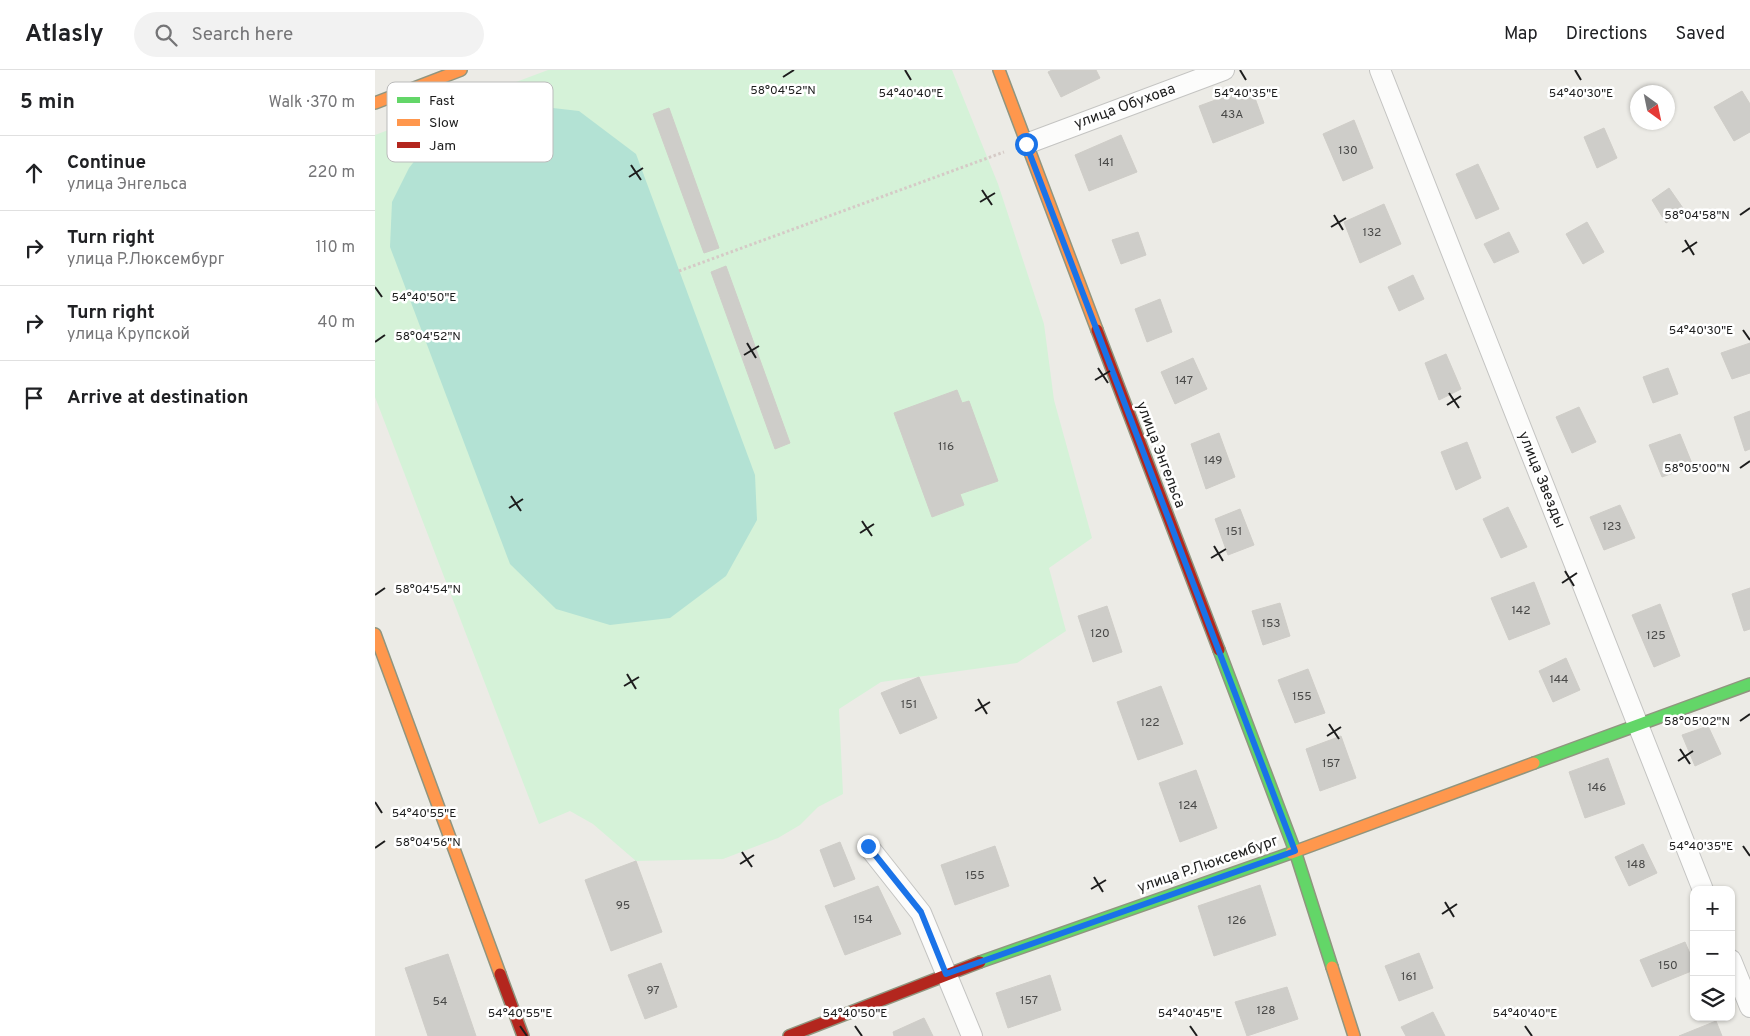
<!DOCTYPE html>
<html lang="en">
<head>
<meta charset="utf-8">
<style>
	:root { --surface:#fff; --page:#f2f2f2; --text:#202124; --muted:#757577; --line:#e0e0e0 }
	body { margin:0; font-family:Overpass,sans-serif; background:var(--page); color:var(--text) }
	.controls { position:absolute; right:15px; bottom:15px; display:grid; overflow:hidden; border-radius:10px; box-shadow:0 1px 4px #0004 }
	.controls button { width:45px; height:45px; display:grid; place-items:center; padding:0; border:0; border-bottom:1px solid var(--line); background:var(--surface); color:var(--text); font:25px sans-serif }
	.compass { position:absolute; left:1255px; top:15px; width:45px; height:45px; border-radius:50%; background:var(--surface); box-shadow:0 1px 4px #0004; rotate:147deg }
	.stop { position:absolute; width:15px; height:15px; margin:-11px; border:4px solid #1a73e8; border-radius:50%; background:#fff }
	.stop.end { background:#1a73e8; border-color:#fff; box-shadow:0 1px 5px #0008 }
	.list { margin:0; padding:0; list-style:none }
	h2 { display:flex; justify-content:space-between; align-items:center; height:65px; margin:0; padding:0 20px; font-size:21px }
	h2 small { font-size:16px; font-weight:400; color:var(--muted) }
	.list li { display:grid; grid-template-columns:32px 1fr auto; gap:15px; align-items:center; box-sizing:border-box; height:75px; padding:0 20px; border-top:1px solid var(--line) }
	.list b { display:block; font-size:19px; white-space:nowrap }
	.list p { margin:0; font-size:16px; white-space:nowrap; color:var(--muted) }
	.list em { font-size:16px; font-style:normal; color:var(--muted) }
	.icon { flex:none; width:28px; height:28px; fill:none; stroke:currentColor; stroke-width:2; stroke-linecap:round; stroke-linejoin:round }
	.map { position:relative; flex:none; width:1375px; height:966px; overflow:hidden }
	header { display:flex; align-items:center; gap:30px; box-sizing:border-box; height:70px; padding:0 25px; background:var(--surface); border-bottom:1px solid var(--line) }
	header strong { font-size:24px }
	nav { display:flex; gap:28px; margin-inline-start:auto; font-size:18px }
	.search { width:350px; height:45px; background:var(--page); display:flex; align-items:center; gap:12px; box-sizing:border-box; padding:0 18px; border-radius:28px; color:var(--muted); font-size:19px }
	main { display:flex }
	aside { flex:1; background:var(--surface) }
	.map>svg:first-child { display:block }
</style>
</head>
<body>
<header>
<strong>Atlasly</strong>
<div class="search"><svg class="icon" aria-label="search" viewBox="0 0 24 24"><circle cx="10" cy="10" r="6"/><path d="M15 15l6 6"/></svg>Search here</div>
<nav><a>Map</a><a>Directions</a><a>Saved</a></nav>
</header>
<main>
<aside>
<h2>5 min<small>Walk · 370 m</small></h2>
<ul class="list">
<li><svg class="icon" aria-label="ahead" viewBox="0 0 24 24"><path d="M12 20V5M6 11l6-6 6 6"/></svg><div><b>Continue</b><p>улица Энгельса</p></div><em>220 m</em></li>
<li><svg class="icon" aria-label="right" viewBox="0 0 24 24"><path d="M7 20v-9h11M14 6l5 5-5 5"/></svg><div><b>Turn right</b><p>улица Р.Люксембург</p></div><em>110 m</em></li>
<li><svg class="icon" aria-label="right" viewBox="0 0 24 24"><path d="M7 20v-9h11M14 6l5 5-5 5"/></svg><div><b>Turn right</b><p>улица Крупской</p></div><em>40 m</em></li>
<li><svg class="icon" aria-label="arrive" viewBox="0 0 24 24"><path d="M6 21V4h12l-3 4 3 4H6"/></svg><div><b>Arrive at destination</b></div></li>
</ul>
</aside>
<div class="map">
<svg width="1375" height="966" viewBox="0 0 1375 966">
	<rect width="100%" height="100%" fill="#ecebe6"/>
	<path fill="#d5f2d8" d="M173 0H577L623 114 669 254 679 330 717 468 674 498 691 561 642 593 506 612 464 639 468 724 443 737 425 755 403 768 348 789 261 791 218 754 195 741 164 754 0 327V65Z"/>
	<path fill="#b3e2d4" d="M134 33 204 41 261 84 380 405 382 450 351 506 295 548 235 555 181 539 135 494 15 177 17 132 34 98 72 49Z"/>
	<g fill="#cecdc9" stroke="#cfcdc8">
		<path d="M677 0H721L725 8 686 27 673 2Z"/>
		<path d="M876 17 889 53 838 73 824 36Z"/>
		<path d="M1367 21 1375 34V62L1359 71 1339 37Z"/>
		<path d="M294 38 344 178 329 183 278 44Z"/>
		<path d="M979 50 998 98 968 111 948 64Z"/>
		<path d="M1229 58 1242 88 1222 98 1209 67Z"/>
		<path d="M746 65 762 102 714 121 700 85Z"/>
		<path d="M1103 94 1124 139 1101 149 1081 104Z"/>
		<path d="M1294 118 1310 141 1291 153 1277 130Z"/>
		<path d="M1009 134 1026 174 985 193 969 152Z"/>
		<path d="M1212 152 1229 182 1208 194 1191 164Z"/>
		<path d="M763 162 771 185 746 194 737 170Z"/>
		<path d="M1134 162 1144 182 1119 193 1109 174Z"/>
		<path d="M351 196 415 373 400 379 336 202Z"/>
		<path d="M1038 205 1049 229 1024 241 1013 217Z"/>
		<path d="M785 229 797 262 772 272 760 239Z"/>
		<path d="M1375 273V303L1357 309 1346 283Z"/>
		<path d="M1071 284 1086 319 1064 330 1050 293Z"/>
		<path d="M818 288 832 319 800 334 786 302Z"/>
		<path d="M1293 298 1303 324 1278 333 1268 307Z"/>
		<path d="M582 320 587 333 594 331 623 411 585 424 589 435 557 447 519 343Z"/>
		<path d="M1204 337 1221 372 1197 383 1181 347Z"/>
		<path d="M1375 341V379L1370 381 1359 347Z"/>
		<path d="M844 363 860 407 831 419 816 374Z"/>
		<path d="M1305 364 1318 396 1287 407 1274 375Z"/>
		<path d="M1092 372 1106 408 1081 420 1066 382Z"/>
		<path d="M1245 435 1260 468 1229 480 1215 447Z"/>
		<path d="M1133 437 1152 477 1126 488 1108 449Z"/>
		<path d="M865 439 879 475 853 485 840 449Z"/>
		<path d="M1159 512 1175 554 1134 570 1116 528Z"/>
		<path d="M1375 518V559L1369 561 1357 524Z"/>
		<path d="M905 533 915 566 888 575 877 541Z"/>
		<path d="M1285 534 1305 586 1279 597 1257 545Z"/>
		<path d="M732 536 747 582 718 592 703 546Z"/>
		<path d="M1191 588 1205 620 1178 632 1164 601Z"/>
		<path d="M933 599 950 643 920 653 903 610Z"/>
		<path d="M544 607 562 648 525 664 506 623Z"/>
		<path d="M786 616 808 674 763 690 742 632Z"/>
		<path d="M1333 656 1346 684 1320 696 1307 665Z"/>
		<path d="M966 666 981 708 945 721 931 679Z"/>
		<path d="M1233 688 1250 734 1210 748 1194 702Z"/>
		<path d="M821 700 842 758 805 772 784 713Z"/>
		<path d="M465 772 480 809 459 817 445 780Z"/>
		<path d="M1268 774 1282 803 1254 816 1240 787Z"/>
		<path d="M620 776 634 816 580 835 566 795Z"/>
		<path d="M261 791 287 862 236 881 210 810Z"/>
		<path d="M885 815 901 865 839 886 823 836Z"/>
		<path d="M503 816 526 864 470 885 450 836Z"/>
		<path d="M1310 872 1319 893V900L1277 917 1265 890Z"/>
		<path d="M1044 883 1058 918 1024 931 1010 896Z"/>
		<path d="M73 884 101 966H53L30 898Z"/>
		<path d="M286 893 302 937 270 949 253 905Z"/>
		<path d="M675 905 686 940 633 958 621 923Z"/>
		<path d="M912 917 923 949 872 966 860 932Z"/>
		<path d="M1058 942 1070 966H1031L1026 957Z"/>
		<path d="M549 948 558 966H519L518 962Z"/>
		<path d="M1341 951 1347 966H1304Z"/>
	</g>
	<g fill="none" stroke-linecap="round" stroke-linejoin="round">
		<defs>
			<g id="street">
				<path d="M1005 0 1328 820"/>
				<path d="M651 74 849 0"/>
				<path d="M493 776 546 843 597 966"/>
				<path d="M1356 890 1375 937"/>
			</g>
			<g id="fast">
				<path d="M844 580 920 781 957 897"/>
				<path d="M1159 693 1375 614"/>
				<path d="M605 892 916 783"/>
			</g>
			<g id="slow">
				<path d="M624 0 722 260"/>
				<path d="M0 33 86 0"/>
				<path d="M0 564 125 904"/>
				<path d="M916 783 1159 693"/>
				<path d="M957 897 979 966"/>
			</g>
			<g id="jam">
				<path d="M722 260 844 580"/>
				<path d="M125 904 148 966"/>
				<path d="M414 966 605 892"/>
			</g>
		</defs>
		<use href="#street" stroke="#c4c4c2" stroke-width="22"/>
		<use href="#fast" stroke="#90957f" stroke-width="14"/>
		<use href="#slow" stroke="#90957f" stroke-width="14"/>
		<use href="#jam" stroke="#90957f" stroke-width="14"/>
		<path stroke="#d5cac6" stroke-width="3" stroke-dasharray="2.5 2.5" stroke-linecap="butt" d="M304 201 629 82"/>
		<use href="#street" stroke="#fcfcfb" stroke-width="20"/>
		<use href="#fast" stroke="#63d668" stroke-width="11"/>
		<use href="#slow" stroke="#ff974d" stroke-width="11"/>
		<use href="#jam" stroke="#b3261e" stroke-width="11"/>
	</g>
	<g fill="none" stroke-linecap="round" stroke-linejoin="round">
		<path stroke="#1a73e8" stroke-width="6" d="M493 776 546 842 571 904 920 781 651 74"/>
	</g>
	<path fill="none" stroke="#1d1d1d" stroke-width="2" d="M530 0 536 10M865 0 871 10M1200 0 1206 10M408 7 419 0M256 95 266 110M254 107 268 98M607 120 617 135M605 132 620 123M959 145 968 160M1365 145 1375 138M956 157 971 148M1310 170 1319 185M1307 182 1322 172M0 217 7 227M1368 260 1375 270M0 272 10 265M372 273 381 288M369 285 384 276M723 298 733 313M720 310 735 301M1074 323 1084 338M1072 335 1086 326M1365 398 1375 391M136 426 146 441M134 438 148 429M487 451 497 466M485 463 499 454M839 476 848 491M836 488 851 479M1190 501 1199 516M1187 513 1202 503M0 525 10 518M252 604 261 619M249 616 264 607M603 629 612 644M600 641 615 632M1365 651 1375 644M954 654 964 669M952 666 966 657M1305 679 1315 694M1303 691 1318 681M0 732 7 743M1368 776 1375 786M0 778 10 771M367 782 377 797M365 794 379 785M719 807 728 822M716 819 731 810M1070 832 1079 847M1067 844 1082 834M145 956 152 966M480 956 487 966M815 956 822 966M1150 956 1157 966"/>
	<g text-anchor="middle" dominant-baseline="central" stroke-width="5" stroke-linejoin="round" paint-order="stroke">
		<g font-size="12" fill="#494948">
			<text x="857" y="45">43А</text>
			<text x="973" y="81">130</text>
			<text x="731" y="93">141</text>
			<text x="997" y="163">132</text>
			<text x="809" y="311">147</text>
			<text x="571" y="377">116</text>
			<text x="838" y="391">149</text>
			<text x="1237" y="457">123</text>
			<text x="859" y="462">151</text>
			<text x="1146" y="541">142</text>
			<text x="896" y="554">153</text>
			<text x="725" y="564">120</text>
			<text x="1281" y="566">125</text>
			<text x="1184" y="610">144</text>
			<text x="927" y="627">155</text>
			<text x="534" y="635">151</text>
			<text x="775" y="653">122</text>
			<text x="956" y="694">157</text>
			<text x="1222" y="718">146</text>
			<text x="813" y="736">124</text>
			<text x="1261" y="795">148</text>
			<text x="600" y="806">155</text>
			<text x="248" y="836">95</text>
			<text x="488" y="850">154</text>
			<text x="862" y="851">126</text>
			<text x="1293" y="896">150</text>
			<text x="1034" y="907">161</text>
			<text x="278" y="921">97</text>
			<text x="654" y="931">157</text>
			<text x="65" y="932">54</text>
			<text x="891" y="941">128</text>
		</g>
		<g font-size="15" fill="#1d1d1d" stroke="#fff">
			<text transform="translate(750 37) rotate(-20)">улица Обухова</text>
			<text transform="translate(785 385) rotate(69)">улица Энгельса</text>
			<text transform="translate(1166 410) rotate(68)">улица Звезды</text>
			<text transform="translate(833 795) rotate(-19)">улица Р.Люксембург</text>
		</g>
	</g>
	<rect x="12" y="12" width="166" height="80" rx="8" fill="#fff" stroke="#bbb" stroke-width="1"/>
	<rect x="22" y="27" width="23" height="6" fill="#63d668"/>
	<rect x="22" y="49" width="23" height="7" fill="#ff974d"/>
	<rect x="22" y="72" width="23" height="6" fill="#b3261e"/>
	<g font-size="14" fill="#1d1d1d">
		<text x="54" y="35">Fast</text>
		<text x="54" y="57">Slow</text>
		<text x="54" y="80">Jam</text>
	</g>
	<g font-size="12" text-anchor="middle" fill="#1d1d1d" stroke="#fff" stroke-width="5" stroke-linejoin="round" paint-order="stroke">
		<text x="408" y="24">58°04'52"N</text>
		<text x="536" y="27">54°40'40"E</text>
		<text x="871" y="27">54°40'35"E</text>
		<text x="1206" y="27">54°40'30"E</text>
		<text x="1322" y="149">58°04'58"N</text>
		<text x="49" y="231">54°40'50"E</text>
		<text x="1326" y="264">54°40'30"E</text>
		<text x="53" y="270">58°04'52"N</text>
		<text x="1322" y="402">58°05'00"N</text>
		<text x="53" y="523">58°04'54"N</text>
		<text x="1322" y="655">58°05'02"N</text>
		<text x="49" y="747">54°40'55"E</text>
		<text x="53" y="776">58°04'56"N</text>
		<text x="1326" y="780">54°40'35"E</text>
		<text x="145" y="947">54°40'55"E</text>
		<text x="480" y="947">54°40'50"E</text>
		<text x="815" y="947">54°40'45"E</text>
		<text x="1150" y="947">54°40'40"E</text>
	</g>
</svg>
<div class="controls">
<button>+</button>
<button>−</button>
<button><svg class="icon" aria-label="layers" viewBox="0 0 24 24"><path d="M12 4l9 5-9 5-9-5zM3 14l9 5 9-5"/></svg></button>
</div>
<svg class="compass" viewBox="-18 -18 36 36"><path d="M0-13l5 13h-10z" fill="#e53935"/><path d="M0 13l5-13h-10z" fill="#757577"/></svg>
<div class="stop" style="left:651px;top:74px"></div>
<div class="stop end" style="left:493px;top:776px"></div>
</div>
</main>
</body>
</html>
